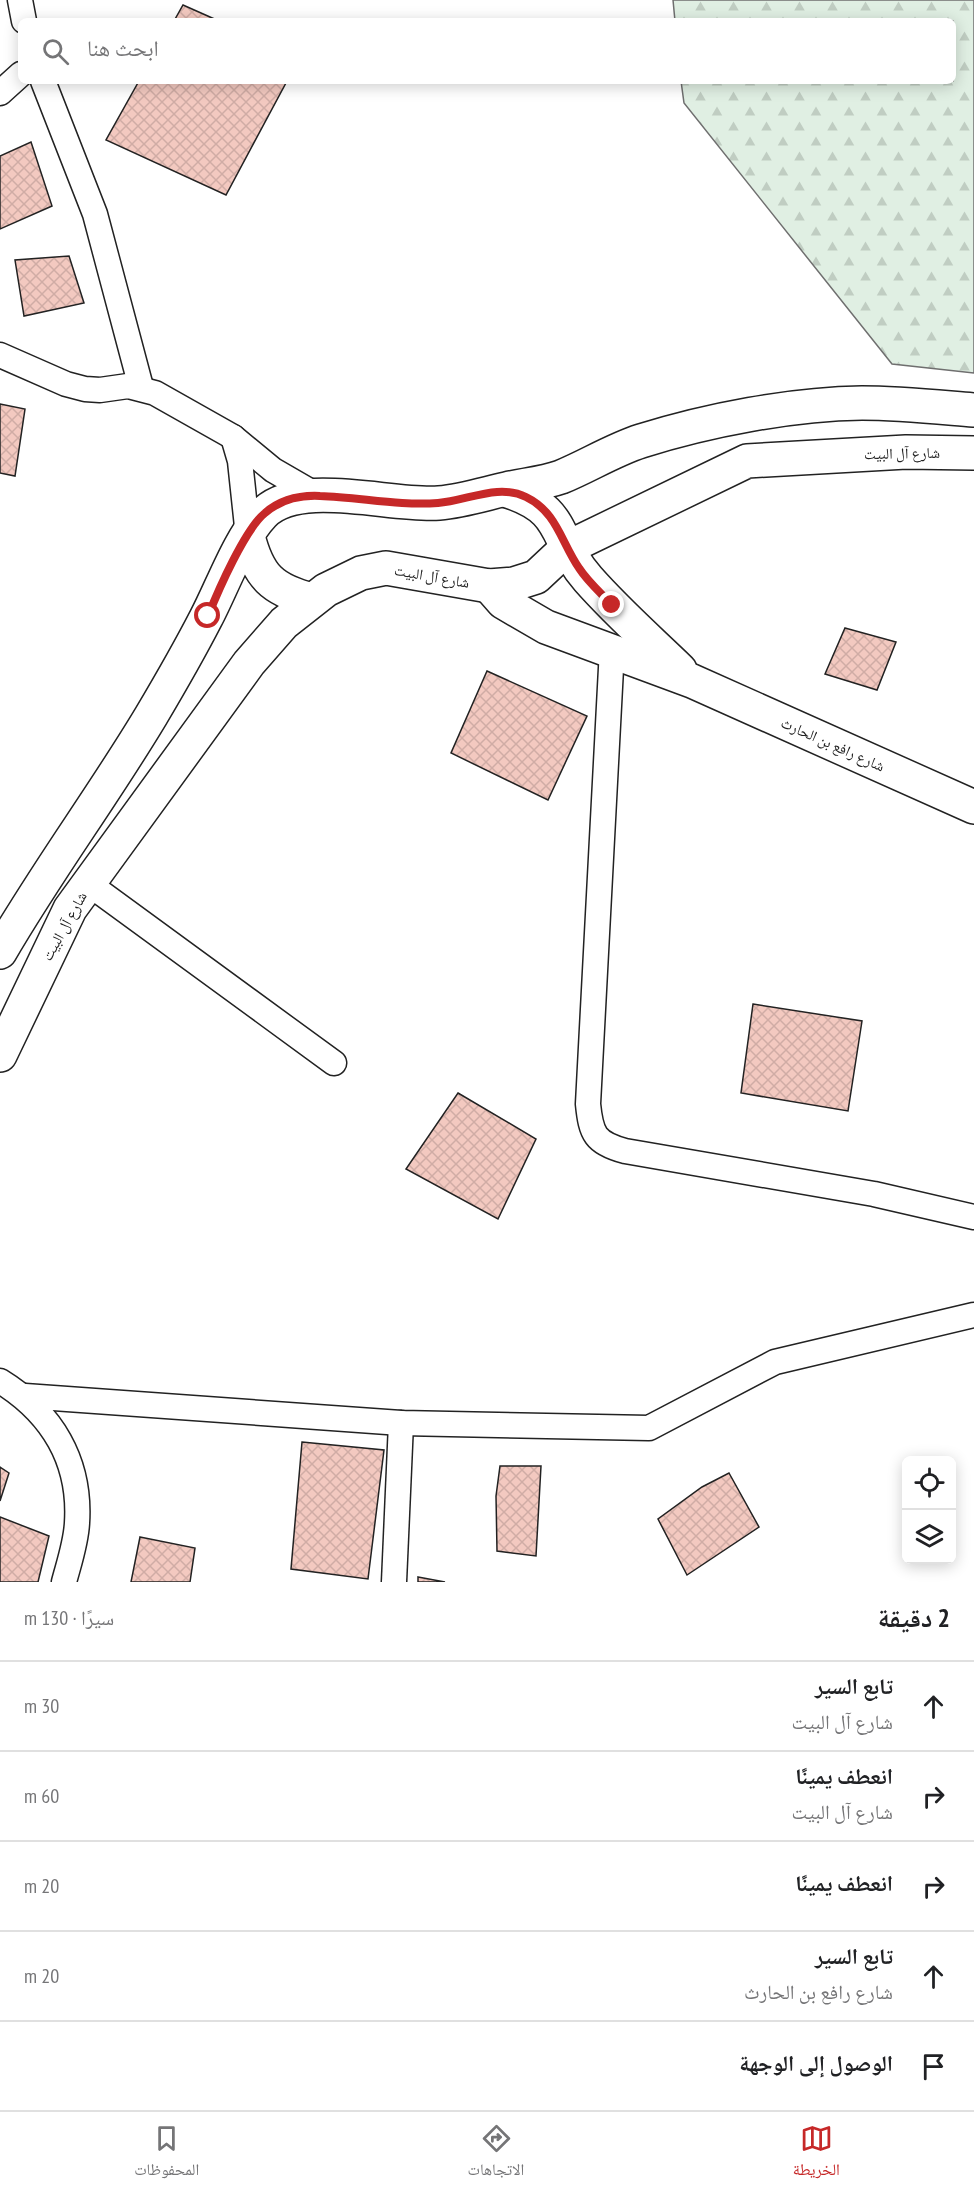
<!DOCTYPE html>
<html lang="ar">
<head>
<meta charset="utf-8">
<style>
	:root { --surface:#fff; --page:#f6f6f6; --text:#202124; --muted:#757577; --line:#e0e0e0; --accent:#c62828 }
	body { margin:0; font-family:"PT Sans Narrow","Noto Naskh Arabic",sans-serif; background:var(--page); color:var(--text); direction:rtl }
	.controls { position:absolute; right:18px; bottom:18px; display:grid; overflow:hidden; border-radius:9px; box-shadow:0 3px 15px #0003 }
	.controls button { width:54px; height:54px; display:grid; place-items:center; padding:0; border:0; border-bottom:2px solid var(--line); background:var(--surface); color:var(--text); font:30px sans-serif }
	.stop { position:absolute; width:18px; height:18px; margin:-14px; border:4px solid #c62828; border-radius:50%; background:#fff }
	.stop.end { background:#c62828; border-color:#fff; box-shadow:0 2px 6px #0008 }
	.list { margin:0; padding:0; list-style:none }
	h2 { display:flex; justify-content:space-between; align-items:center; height:78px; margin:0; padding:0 24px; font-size:26px }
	h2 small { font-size:20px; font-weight:400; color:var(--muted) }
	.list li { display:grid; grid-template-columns:39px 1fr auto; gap:18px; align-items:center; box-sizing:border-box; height:90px; padding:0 24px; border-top:2px solid var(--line) }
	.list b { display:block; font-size:22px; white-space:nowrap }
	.list p { margin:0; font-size:20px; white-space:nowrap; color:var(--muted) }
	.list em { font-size:20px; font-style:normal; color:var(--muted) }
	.icon { flex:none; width:33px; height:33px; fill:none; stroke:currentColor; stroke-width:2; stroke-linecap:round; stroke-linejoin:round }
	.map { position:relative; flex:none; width:974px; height:1582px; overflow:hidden; direction:ltr }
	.search { position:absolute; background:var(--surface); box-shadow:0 3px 15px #0003; left:18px; right:18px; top:18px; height:66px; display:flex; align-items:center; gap:15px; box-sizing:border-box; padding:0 21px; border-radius:9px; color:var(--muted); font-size:22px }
	.sheet { height:528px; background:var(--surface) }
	nav { display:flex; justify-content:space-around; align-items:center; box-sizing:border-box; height:84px; border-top:2px solid var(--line); background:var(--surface); font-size:16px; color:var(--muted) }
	nav a { display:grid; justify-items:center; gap:3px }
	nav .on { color:var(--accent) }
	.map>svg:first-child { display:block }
</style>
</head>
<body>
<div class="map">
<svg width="974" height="1582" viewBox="0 0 974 1582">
	<defs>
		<pattern id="forest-firs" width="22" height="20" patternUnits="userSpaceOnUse" patternTransform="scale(1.5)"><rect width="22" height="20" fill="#e0efe3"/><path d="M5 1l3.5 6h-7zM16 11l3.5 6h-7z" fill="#c0cdc2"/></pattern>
		<pattern id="building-cross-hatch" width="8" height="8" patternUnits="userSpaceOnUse" patternTransform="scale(1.5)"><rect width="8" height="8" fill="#f3c9c0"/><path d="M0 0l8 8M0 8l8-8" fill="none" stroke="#d0aca5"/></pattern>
	</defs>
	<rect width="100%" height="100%" fill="#fff"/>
	<path fill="url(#forest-firs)" stroke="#6f6f6f" stroke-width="1.5" d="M673 0H974V373L892 364 684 103 681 81H953V21H675Z"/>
	<g fill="url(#building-cross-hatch)" stroke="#222" stroke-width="1.5">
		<path d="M183 5 219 21H174Z"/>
		<path d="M139 81H287L226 195 106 140Z"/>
		<path d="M31 142 52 206 0 229V156Z"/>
		<path d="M69 256 84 303 24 316 15 260Z"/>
		<path d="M0 404 25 409 15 476 0 473Z"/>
		<path d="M845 628 896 642 877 690 825 674Z"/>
		<path d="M487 671 587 716 548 800 451 753Z"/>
		<path d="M753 1004 862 1021 848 1111 741 1093Z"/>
		<path d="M458 1093 536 1139 498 1219 406 1169Z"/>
		<path d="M302 1442 384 1450 368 1579 291 1569Z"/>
		<path d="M500 1466H541L536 1556 497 1551 496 1496Z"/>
		<path d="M0 1467 9 1473 0 1501Z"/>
		<path d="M729 1473 759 1527 687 1575 658 1519 702 1487Z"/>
		<path d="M0 1517 49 1536 38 1582H0Z"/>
		<path d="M140 1537 195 1548 190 1582H131Z"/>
		<path d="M418 1577 445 1582H418Z"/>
	</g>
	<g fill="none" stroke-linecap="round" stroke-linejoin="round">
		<defs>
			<g id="street">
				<path d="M20 0 24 21"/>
				<path d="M43 81 95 214 141 387"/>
				<path d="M0 93 21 74"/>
				<path d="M0 355 66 384 85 389 100 390 128 386 155 393 233 437 273 470 318 496"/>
				<path d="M233 437 240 461 248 536"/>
				<path d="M612 649 588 1104C591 1134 595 1143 625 1151L874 1194 974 1217"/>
				<path d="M89 884 334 1063"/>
				<path d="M0 1381C52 1413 81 1461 77 1523 76 1543 69 1563 64 1582"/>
				<path d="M25 1396 401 1423 649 1428 775 1362 974 1315"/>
				<path d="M394 1582 401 1423"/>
			</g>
			<g id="secondary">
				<path d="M505 490C569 510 552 538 588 579 617 612 649 640 680 670"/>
				<path d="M248 536C258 576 272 590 312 600"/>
				<path d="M489 586 503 602 546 627 692 681 974 807"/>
				<path d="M0 952C47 871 103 796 151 716 170 684 189 651 206 618 222 588 239 539 263 514 299 477 391 507 439 503 462 501 484 494 506 489 524 485 544 483 561 477 588 466 613 450 641 441 708 420 791 404 862 403 899 403 937 407 974 410"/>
				<path d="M0 1055 70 909 249 663 284 623 326 590 361 573 386 568 489 586 514 584 536 577 567 548 747 461 906 452 974 453"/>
			</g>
		</defs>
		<use href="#street" stroke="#222" stroke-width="27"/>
		<use href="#secondary" stroke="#222" stroke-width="36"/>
		<use href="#street" stroke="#fff" stroke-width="24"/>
		<use href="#secondary" stroke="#fff" stroke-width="33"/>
	</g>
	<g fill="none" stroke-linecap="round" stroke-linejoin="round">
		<path stroke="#c62828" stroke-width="8" d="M208 616C218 591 245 529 265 513 280 500 300 495 320 496 359 497 398 506 438 503 467 501 498 483 526 497 557 512 561 542 579 568 588 582 601 593 612 605"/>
	</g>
	<g text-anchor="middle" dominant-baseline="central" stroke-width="4.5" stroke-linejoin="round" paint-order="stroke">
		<g font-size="15" fill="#222" stroke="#fff">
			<text transform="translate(902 453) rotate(-1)">شارع آل البيت</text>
			<text transform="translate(432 576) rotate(10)">شارع آل البيت</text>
			<text transform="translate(833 744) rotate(24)">شارع رافع بن الحارث</text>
			<text transform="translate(64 926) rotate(-61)">شارع آل البيت</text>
		</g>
	</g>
</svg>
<div class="controls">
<button><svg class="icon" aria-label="locate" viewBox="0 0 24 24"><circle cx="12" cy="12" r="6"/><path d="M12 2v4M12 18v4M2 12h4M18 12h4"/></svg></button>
<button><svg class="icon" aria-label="layers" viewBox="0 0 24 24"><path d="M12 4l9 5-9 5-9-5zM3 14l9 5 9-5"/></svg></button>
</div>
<div class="stop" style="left:208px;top:616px"></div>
<div class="stop end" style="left:612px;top:605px"></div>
<div class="search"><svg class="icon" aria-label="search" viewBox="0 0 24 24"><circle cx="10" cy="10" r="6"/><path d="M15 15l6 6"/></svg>ابحث هنا</div>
</div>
<section class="sheet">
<h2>2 دقيقة<small>سيرًا · 130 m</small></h2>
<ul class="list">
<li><svg class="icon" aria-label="ahead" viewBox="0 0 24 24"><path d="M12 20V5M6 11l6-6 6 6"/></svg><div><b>تابع السير</b><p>شارع آل البيت</p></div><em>30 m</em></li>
<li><svg class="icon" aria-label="right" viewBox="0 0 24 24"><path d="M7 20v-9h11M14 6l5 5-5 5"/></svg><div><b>انعطف يمينًا</b><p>شارع آل البيت</p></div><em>60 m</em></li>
<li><svg class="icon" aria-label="right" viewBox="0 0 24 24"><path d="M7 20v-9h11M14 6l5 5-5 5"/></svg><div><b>انعطف يمينًا</b></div><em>20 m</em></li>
<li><svg class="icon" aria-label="ahead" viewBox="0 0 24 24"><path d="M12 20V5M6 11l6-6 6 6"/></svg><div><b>تابع السير</b><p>شارع رافع بن الحارث</p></div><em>20 m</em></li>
<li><svg class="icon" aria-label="arrive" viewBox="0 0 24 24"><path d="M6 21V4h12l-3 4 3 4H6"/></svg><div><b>الوصول إلى الوجهة</b></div></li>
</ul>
</section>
<nav>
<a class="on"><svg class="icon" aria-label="map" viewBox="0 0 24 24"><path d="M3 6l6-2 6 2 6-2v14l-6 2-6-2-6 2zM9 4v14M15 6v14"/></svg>الخريطة</a>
<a><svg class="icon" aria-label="directions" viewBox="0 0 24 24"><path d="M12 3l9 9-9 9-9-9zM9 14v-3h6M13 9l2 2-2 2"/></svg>الاتجاهات</a>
<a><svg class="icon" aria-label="saved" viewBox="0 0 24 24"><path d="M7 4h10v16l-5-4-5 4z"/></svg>المحفوظات</a>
</nav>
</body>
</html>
